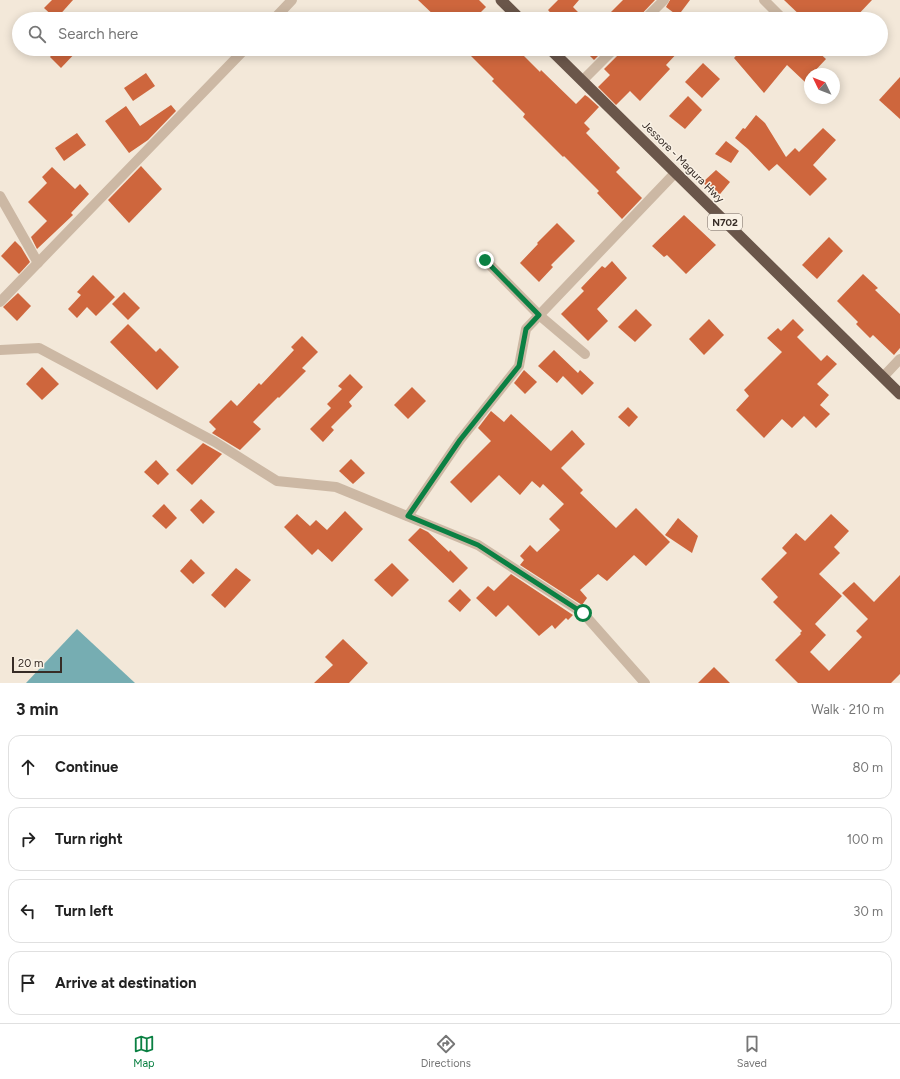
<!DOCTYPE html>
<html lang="en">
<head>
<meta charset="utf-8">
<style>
	:root { --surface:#fff; --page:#f6f6f6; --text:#222; --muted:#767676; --line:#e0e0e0; --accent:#0b8043 }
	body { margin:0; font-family:Figtree,sans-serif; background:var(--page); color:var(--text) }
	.compass { position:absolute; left:804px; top:68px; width:36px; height:36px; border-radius:50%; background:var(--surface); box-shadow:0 2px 10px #0003; rotate:313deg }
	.scale { position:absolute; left:12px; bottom:10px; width:50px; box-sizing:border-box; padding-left:4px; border:2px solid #372c26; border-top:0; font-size:11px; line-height:14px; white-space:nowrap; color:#372c26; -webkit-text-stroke:3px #faf2e6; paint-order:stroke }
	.stop { position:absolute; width:12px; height:12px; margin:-9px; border:3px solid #0b8043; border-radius:50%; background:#fff }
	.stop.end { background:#0b8043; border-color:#fff; box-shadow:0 1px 4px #0008 }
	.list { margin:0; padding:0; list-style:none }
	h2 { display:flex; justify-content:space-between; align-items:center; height:52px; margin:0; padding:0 16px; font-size:17px }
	h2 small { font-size:13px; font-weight:400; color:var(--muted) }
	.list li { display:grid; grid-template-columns:26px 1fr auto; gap:12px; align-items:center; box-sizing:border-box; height:64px; margin:0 8px 8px; padding:0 8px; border:1px solid var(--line); border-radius:12px }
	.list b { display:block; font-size:15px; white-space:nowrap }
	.list em { font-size:13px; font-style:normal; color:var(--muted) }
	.icon { flex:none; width:22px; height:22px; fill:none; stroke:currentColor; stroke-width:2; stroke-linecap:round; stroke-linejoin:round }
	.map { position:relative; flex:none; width:900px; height:683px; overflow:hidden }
	.search { position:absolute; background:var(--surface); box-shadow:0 2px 10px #0003; left:12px; right:12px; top:12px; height:44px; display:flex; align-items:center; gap:10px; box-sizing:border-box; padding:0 14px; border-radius:22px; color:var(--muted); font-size:15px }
	.sheet { height:340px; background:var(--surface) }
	nav { display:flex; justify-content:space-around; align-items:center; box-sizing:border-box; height:56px; border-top:1px solid var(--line); background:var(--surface); font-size:11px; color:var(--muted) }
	nav a { display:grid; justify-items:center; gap:2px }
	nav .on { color:var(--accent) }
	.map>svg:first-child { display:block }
</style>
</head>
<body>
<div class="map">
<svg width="900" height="683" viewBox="0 0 900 683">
	<rect width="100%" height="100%" fill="#f3e8d9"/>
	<path fill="#76adb2" d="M77 629 135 683H26Z"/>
	<g fill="#ce663d">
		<path d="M52 0H73L56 19 44 8Z"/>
		<path d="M418 0H479L486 7 474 19H438Z"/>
		<path d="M558 0H579L573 7 585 19H556L548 10Z"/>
		<path d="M623 0H655L637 19H604Z"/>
		<path d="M670 0H690L678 16 666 7Z"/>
		<path d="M784 0H872L854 19H804Z"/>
		<path d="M57 49H79L61 68 50 57Z"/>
		<path d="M464 49H517L540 72 541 70 576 104 585 95 588 97 599 107 584 123 590 129 586 133 620 168 616 172 642 198 622 219 597 193 599 191 564 156 563 157 523 117 525 114 492 81 494 79Z"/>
		<path d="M583 49H605L594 60Z"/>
		<path d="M620 49H649L656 55 661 49H681L666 65 670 69 640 101 630 91 616 105 598 87 610 75 604 69 619 54Z"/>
		<path d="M742 49H815L826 59 812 74H810V77L805 82 787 65 764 93 734 58Z"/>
		<path d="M703 63 720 79 702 98 685 82Z"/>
		<path d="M146 73 155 86 133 101 124 88Z"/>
		<path d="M900 77V119L879 100Z"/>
		<path d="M688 96 702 110 685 129 669 116Z"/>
		<path d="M171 105 176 111 148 140 129 153 105 121 126 106 140 126Z"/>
		<path d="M756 115 765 123 786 157 795 148 799 152 823 128 836 140 813 165 827 179 810 196 777 164 769 171 748 149 735 138 743 128 745 129Z"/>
		<path d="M77 133 86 145 64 161 55 148Z"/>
		<path d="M726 141 739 151 731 163 715 154Z"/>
		<path d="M141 166 162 189 129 223 108 200Z"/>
		<path d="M52 167 75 189 80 184 89 194 71 213 73 215 37 249 31 237 47 221 28 202 47 183 42 177Z"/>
		<path d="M716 170 730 182 716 199 703 182Z"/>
		<path d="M684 215 716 245 686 274 667 255 664 257 652 246Z"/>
		<path d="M557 223 575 241 551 265 553 267 539 282 520 263 538 244 537 243Z"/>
		<path d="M829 237 843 251 817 279 802 265Z"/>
		<path d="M15 241 21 247 30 262 19 274 1 256Z"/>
		<path d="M612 261 627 278 597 309 608 321 588 341 561 314 584 291 581 288 602 266 605 268Z"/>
		<path d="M863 274 878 288 875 290 900 314V348L894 355 873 335 870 338 856 324 858 322 837 301Z"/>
		<path d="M93 275 115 297 96 316 87 307 77 318 68 309 81 295 77 292Z"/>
		<path d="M124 292 140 308 128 320 112 304Z"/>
		<path d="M18 293 31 306 17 321 3 307Z"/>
		<path d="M636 309 652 325 635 342 618 327Z"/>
		<path d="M709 319 724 335 704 355 689 339Z"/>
		<path d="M793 319 804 330 797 337 821 361 827 355 837 364 817 384 829 395 820 405 830 414 816 428 804 416 792 428 782 419 764 438 736 410 749 396 744 390 782 352 767 338 778 328 781 331Z"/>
		<path d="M128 324 156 352 160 348 179 367 157 390 110 342Z"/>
		<path d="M302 336 318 352 302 368 306 371 279 398 278 397 253 422 261 429 240 450 212 433 216 429 209 422 231 400 237 406 259 383 261 385 294 350 291 347Z"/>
		<path d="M554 350 578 373 580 370 594 383 582 395 563 376 557 383 538 366Z"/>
		<path d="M42 367 59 384 42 400 26 384Z"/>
		<path d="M524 370 537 382 525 394 514 383Z"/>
		<path d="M350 374 363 387 349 402 352 406 331 427 334 430 323 442 310 429 331 408 327 404 342 389 338 386Z"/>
		<path d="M412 387 426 401 408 419 394 405Z"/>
		<path d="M628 407 638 417 629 427 618 417Z"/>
		<path d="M491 411 504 422 511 414 551 451 572 430 585 444 561 468 583 490 580 493 616 528 636 508 670 542 646 566 634 555 607 581 598 574 580 590 587 598 582 605 520 565 524 560 520 556 530 545 537 552 560 530 549 519 564 504 543 484 540 488 532 481 520 495 499 475 471 503 450 482 491 441 478 428Z"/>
		<path d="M203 443 222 454 192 485 176 470Z"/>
		<path d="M351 459 365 473 353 484 339 471Z"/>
		<path d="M156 460 169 474 158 485 144 472Z"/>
		<path d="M201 499 215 512 203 524 190 510Z"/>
		<path d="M164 504 177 518 166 529 152 516Z"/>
		<path d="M345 511 363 529 332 562 318 549 312 555 284 527 297 514 310 526 316 520 327 530Z"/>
		<path d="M831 514 849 531 834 547 840 553 819 574 842 596 815 624 826 635 810 652 829 671 862 637 856 631 868 619 842 593 854 582 874 602 900 575V674L891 683H798L775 660 801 634 800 633 802 631 773 602 778 597 761 579 787 553 782 548 796 533 805 541Z"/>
		<path d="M678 518 698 536 692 553 665 535Z"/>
		<path d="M420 528 428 532 449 552 450 550 468 568 453 583 408 540Z"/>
		<path d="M191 559 205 573 193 584 180 571Z"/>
		<path d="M392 563 409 580 392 597 374 580Z"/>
		<path d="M236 568 251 580 225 608 211 595Z"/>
		<path d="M511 574 573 615 568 620 566 618 555 629 552 625 539 636 508 605 496 617 476 598 488 586 494 591Z"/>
		<path d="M460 589 471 600 460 612 448 601Z"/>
		<path d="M343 639 368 663 349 683H314L333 665 325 657Z"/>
		<path d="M714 667 730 683H698Z"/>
	</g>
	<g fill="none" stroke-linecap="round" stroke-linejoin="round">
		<g stroke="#ccb8a4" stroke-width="10">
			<path d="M764 0 783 19"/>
			<path d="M274 19 292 0"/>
			<path d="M645 19 664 0"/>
			<path d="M582 81 614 49"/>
			<path d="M0 196 38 263"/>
			<path d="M485 260 539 315 585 354"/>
			<path d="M0 302 245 49"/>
			<path d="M0 350 39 348 215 442 277 481 336 487 478 545 583 613 645 683"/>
			<path d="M883 377 900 359"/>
			<path d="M408 516 460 440 519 366 526 329 675 173"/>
		</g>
		<g stroke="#6a564a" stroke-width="11">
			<path d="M501 0 520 19"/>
			<path d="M550 49 900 394"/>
		</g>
	</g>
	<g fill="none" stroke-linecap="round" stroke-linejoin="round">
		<path stroke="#0b8043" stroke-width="5" d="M485 260 539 315 526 329 519 366 460 440 408 516 478 545 583 613"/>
	</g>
	<g text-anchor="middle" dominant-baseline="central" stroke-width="3" stroke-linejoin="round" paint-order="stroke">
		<rect fill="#faf2e6" stroke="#726760" stroke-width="1" x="708" y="214" width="34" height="16" rx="3"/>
		<g font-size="10" font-weight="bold" fill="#372c26">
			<text x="725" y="222">N702</text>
		</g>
		<g font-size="11" fill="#372c26" stroke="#faf2e6">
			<text transform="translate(683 162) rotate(45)">Jessore - Magura Hwy</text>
		</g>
	</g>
</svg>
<svg class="compass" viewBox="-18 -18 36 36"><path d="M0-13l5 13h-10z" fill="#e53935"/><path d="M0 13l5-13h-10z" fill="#767676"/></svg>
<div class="scale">20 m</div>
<div class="stop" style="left:583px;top:613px"></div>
<div class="stop end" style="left:485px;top:260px"></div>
<div class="search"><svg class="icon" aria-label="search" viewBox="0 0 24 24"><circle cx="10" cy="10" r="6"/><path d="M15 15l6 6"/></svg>Search here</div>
</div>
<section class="sheet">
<h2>3 min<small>Walk · 210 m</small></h2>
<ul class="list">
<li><svg class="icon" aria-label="ahead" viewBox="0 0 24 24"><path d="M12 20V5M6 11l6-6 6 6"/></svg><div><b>Continue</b></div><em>80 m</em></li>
<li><svg class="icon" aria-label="right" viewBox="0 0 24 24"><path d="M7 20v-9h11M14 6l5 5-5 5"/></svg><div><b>Turn right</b></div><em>100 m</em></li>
<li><svg class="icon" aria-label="left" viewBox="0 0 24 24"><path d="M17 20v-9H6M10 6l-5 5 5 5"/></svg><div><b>Turn left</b></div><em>30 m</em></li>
<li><svg class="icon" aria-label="arrive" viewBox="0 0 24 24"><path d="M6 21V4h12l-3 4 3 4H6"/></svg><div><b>Arrive at destination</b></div></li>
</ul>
</section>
<nav>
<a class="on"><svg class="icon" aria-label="map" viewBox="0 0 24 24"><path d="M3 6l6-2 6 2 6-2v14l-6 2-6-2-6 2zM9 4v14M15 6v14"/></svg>Map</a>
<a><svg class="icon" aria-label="directions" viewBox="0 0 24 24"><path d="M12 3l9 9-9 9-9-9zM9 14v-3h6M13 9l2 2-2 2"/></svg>Directions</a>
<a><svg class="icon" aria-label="saved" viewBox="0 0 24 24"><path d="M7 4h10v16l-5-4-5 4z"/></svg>Saved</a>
</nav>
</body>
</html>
